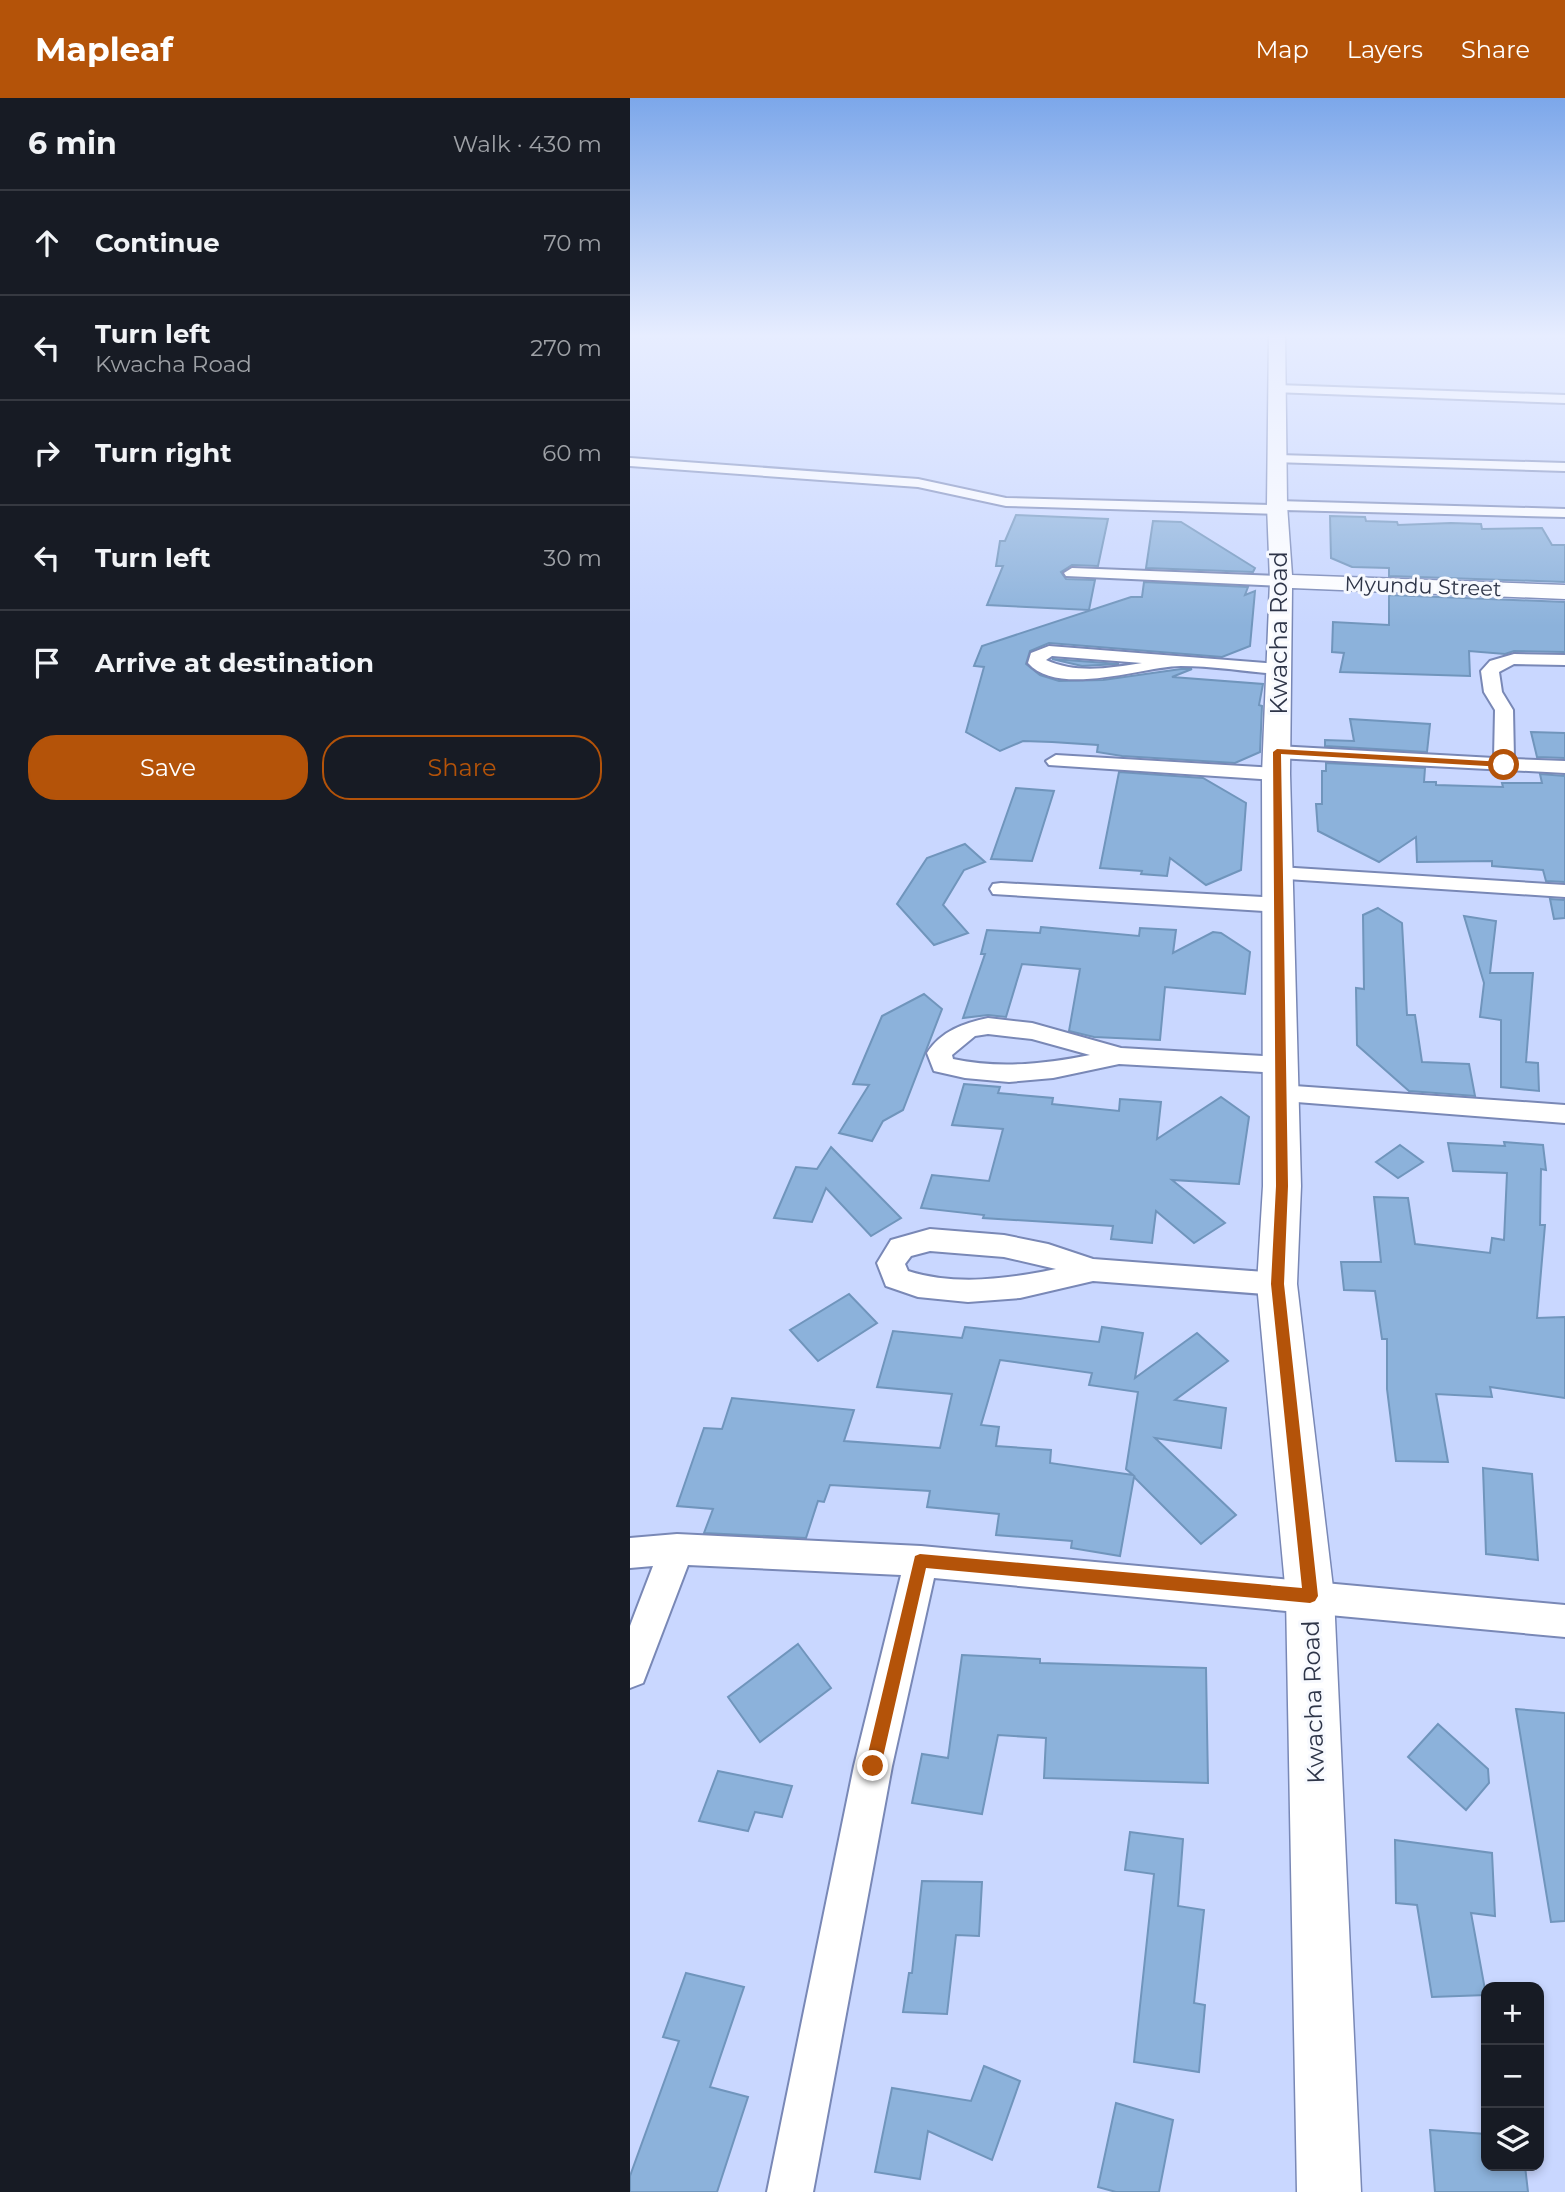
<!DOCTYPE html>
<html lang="en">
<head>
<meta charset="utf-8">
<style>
	:root { --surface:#171b24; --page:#20242c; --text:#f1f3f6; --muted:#9ea1a6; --line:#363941; --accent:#b45309 }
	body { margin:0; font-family:Montserrat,sans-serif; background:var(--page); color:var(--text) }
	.controls { position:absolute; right:21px; bottom:21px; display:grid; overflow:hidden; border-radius:14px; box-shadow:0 4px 10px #0003 }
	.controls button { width:63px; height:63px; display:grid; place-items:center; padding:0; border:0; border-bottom:2px solid var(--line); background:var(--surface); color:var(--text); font:35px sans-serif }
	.stop { position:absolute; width:21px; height:21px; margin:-16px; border:5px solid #b45309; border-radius:50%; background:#fff }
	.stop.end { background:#b45309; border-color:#fff; box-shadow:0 2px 7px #0008 }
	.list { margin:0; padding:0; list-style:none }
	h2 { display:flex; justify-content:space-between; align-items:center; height:91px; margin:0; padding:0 28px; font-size:30px }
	h2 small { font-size:23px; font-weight:400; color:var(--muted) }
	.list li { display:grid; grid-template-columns:46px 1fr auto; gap:21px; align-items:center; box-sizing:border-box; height:105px; padding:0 28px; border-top:2px solid var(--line) }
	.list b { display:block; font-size:26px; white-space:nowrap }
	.list p { margin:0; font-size:23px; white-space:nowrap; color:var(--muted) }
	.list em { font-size:23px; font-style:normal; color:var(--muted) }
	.actions { display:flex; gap:14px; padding:21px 28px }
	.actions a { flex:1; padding:16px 0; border:2px solid var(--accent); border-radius:28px; text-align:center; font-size:24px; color:var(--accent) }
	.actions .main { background:var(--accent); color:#fff }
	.icon { flex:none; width:38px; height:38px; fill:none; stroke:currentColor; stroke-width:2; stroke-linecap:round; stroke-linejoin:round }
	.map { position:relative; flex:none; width:935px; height:2094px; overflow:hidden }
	header { display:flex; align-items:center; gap:42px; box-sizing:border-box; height:98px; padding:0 35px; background:var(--accent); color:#fff }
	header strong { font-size:33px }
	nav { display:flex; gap:38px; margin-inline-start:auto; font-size:24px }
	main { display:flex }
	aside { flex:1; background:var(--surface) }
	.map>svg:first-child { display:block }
</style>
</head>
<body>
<header>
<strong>Mapleaf</strong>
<nav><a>Map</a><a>Layers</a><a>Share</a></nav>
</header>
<main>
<aside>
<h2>6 min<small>Walk · 430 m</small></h2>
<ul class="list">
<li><svg class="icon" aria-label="ahead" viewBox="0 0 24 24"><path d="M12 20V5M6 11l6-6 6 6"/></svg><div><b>Continue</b></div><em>70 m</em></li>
<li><svg class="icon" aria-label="left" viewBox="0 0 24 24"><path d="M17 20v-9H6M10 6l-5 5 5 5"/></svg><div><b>Turn left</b><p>Kwacha Road</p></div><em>270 m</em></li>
<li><svg class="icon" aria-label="right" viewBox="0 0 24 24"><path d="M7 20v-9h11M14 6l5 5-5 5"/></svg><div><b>Turn right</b></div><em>60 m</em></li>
<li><svg class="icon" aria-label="left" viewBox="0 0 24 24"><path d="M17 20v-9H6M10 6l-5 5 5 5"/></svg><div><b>Turn left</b></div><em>30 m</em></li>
<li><svg class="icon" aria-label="arrive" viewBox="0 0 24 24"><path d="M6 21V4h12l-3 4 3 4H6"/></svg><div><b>Arrive at destination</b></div></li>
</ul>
<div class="actions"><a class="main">Save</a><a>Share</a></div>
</aside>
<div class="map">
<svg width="935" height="2094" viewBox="0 0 935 2094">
	<rect width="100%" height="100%" fill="#c9d7ff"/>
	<g fill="#8cb2db" stroke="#7095bc" stroke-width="2" fill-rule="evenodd">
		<path d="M386 417 478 421 468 468 442 467 431 474 436 481 465 482 459 512 357 507 373 468H366L370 443H375Z"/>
		<path d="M700 418 735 419 736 423 767 424 768 427 821 425 851 426 852 431 912 430 922 447H935V484L759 478V470L722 469 701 460Z"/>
		<path d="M523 423 551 424 625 470 623 474 516 470Z"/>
		<path d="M514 484 618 489 615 497 625 493 620 548 592 559 419 545 400 553 396 566 410 577 429 583 473 582 551 571H562L542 579 633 586 629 607 632 608 630 654 605 665 492 658 467 654 468 647 422 644 393 643 370 653 336 634 354 569 344 568 352 548 501 499H512Z"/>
		<path d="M759 497 935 504V554L884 553 875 556 839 553 840 578 710 574 714 555 702 554 703 524 759 527Z"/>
		<path d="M422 561H423L489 566 452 568Z"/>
		<path d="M720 621 800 626 797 654 695 648V642L724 643Z"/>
		<path d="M901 634 935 635V660L907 659Z"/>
		<path d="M696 665 795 670 794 684H806V687L873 689 872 685H912L910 676 935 678V784L916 783 913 772 862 768V763L787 764 786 739 749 764 688 733 686 706H692V673H696Z"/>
		<path d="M489 674 573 680 616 705 611 772 576 787 540 760 537 778 511 776 512 773 470 770Z"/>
		<path d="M386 690 424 693 402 763 361 761Z"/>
		<path d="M335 746 355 764 334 772 313 807 338 835 304 847 267 806 297 760Z"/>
		<path d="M920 801 935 802V820L924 821Z"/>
		<path d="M748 810 772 825 777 917H785L792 964 839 966 845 998 779 993 727 947 726 890 734 891 733 817Z"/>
		<path d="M834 818 866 823 860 875H903L896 964 908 965 909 993 871 989V922L850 919 854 885Z"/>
		<path d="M411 829 509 838 510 830 546 832 543 855 583 834 591 835 620 854 615 896 535 889 530 942 464 939 439 933 450 871 392 866 376 919 358 917 333 920 355 856H351L357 832 410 835Z"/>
		<path d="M294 896 312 911 273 1012 253 1023 242 1043 209 1035 239 987 223 986 252 918Z"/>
		<path d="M334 986 370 989 368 995 423 1000 422 1006 489 1013 490 1001 531 1004 527 1041 591 999 619 1019 609 1086 542 1082 595 1125 564 1145 526 1113 522 1145 481 1141 483 1128 353 1120 354 1117 291 1110 302 1077 359 1083 373 1031 322 1027Z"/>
		<path d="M874 1044 913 1047 916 1072 911 1071 910 1127H915L907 1220 935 1219V1300L860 1289 862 1299 806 1296 818 1364 766 1363 757 1291V1241H752L745 1193 714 1192 711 1164H751L744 1099 778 1100 785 1146 860 1155 862 1140 874 1142 877 1075 823 1073 818 1045 875 1048Z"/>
		<path d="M770 1047 793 1064 768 1080 746 1064Z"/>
		<path d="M201 1049 271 1120 241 1138 196 1090 182 1124 144 1120 166 1069 187 1071Z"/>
		<path d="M219 1196 247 1225 188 1263 160 1232Z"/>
		<path d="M335 1229 469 1244 472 1229 513 1235 505 1280 567 1235 598 1263 545 1302 596 1310 591 1350 525 1340 606 1417 571 1446 504 1379 490 1458 441 1450 442 1443 366 1437 369 1416 297 1409 300 1393 200 1387 194 1404 188 1403 176 1440 74 1435 83 1411 47 1408 74 1330 92 1331 102 1300 224 1312 214 1343 310 1350 322 1296 247 1289 263 1233 332 1240ZM370 1262 462 1275 459 1287 508 1294 496 1371 503 1377 420 1365 421 1352 366 1348 369 1329 351 1327Z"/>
		<path d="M853 1370 902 1376 908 1462 856 1456Z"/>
		<path d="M168 1546 201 1590 130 1644 98 1599Z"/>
		<path d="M332 1557 410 1561V1565L576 1570 578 1685 414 1680 416 1640 368 1637 352 1716 282 1705 292 1656 318 1660Z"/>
		<path d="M886 1611 935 1615V1823L921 1824Z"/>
		<path d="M808 1626 858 1671 859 1685 836 1712 778 1659Z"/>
		<path d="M88 1673 162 1688 152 1719 125 1714 118 1733 69 1723Z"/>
		<path d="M500 1734 553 1741 548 1808 574 1812 564 1905 575 1907 569 1974 504 1964 524 1776 495 1772Z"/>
		<path d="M765 1742 862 1755 865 1818 841 1815 856 1897 802 1899 787 1807 766 1805Z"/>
		<path d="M292 1783 352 1784 349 1838 326 1837 317 1916 273 1914 279 1875H282Z"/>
		<path d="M56 1875 114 1889 80 1989 118 1999 87 2094H0V2078L49 1943 33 1939Z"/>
		<path d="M354 1968 390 1983 362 2062 298 2033 290 2081 245 2074 262 1990 341 2003Z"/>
		<path d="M486 2005 543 2022 529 2094H486L468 2089Z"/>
		<path d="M800 2032 856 2036V2068H895L898 2094H805Z"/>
	</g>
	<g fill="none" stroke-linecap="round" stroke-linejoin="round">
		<defs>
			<g id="street">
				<path d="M647 287 935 297V305L643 294 641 291Z"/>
				<path d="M648 357 935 365V373L643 364V358Z"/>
				<path d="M0 360 288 381 376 400 640 407 647 403 935 411V419L655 412 648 416 376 408 288 389 0 368Z"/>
				<path d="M442 470 651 478 659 483 651 488 436 478 434 475Z"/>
				<path d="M419 548 649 566 658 571 649 576C617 574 584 568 551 568 515 568 428 600 398 565L401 555ZM422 558 512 565C481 570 446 576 416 562Z"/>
				<path d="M884 556 935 557V567L884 566 869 574 872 594 883 612 884 661 935 663V675L647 660 637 654 647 648 864 660 865 612 854 594 851 573 860 563Z"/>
				<path d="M426 657 646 670 656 676 646 682 419 667 416 663Z"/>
				<path d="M649 769 935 787V799L641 780 638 775 641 770Z"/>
				<path d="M371 785 649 800 657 802 660 807 657 812 649 814 363 796 360 791 363 786Z"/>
				<path d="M358 920 402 925 491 950 649 959 658 961 661 967 658 973 649 975 489 966 423 980 379 984 335 980 304 973 297 955C311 933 334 925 358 920ZM358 936 402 941 460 957C415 966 369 971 323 961L322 957 345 938Z"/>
				<path d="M650 987 935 1007V1025L641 1002 637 996 641 990Z"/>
				<path d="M300 1131 374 1137 418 1146 463 1161 647 1175 657 1178 661 1186 657 1194 647 1197 463 1183 390 1200 338 1204 288 1199 256 1188 247 1165 261 1142ZM300 1153 374 1159 426 1171C378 1181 325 1188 278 1173L275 1166 281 1158Z"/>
				<path d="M47 1436 291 1448 935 1507V1539L304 1480 262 1668 183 2094H137L224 1668 271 1477 58 1467 13 1585 0 1590V1528L23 1468 0 1470V1440Z"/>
			</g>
			<path id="secondary" d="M639 235H655L657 407 662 477 935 487V501L662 490 660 676 671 1088 667 1186 704 1498 731 2094H667L656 1498 627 1186 633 1088 632 676 640 483 637 407Z"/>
		</defs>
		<use href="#street" stroke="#7988b6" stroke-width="4"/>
		<use href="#secondary" stroke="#7988b6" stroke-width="3"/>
		<use href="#street" fill="#fff" fill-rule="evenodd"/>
		<use href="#secondary" fill="#fff" fill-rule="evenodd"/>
	</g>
	<linearGradient id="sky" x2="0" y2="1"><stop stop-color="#7ca7ea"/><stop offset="0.45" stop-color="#e7edff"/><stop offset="1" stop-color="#e7edff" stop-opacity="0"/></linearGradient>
	<rect width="935" height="528" fill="url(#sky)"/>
	<path fill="#b45309" d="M647 651 874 664 878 667 874 669 651 656 658 1088 654 1186 688 1498 685 1503 680 1505 296 1470 251 1668 249 1674 243 1676 237 1674 235 1668 285 1458 290 1456 672 1490 641 1186 646 1088 643 654Z"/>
	<g text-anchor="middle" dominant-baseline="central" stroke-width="6" stroke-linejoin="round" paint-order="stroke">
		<g font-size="21" fill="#2e3548" stroke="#f7f9fe">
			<text transform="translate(793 488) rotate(2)">Myundu Street</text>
		</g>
		<g font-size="24" fill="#2e3548" stroke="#f7f9fe">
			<text transform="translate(648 535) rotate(-90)">Kwacha Road</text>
			<text transform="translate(683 1604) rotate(-92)">Kwacha Road</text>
		</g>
	</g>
</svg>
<div class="controls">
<button>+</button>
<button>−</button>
<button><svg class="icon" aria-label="layers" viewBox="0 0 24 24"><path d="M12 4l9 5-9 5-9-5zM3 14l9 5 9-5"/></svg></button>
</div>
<div class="stop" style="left:874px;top:667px"></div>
<div class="stop end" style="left:243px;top:1668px"></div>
</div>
</main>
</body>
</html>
